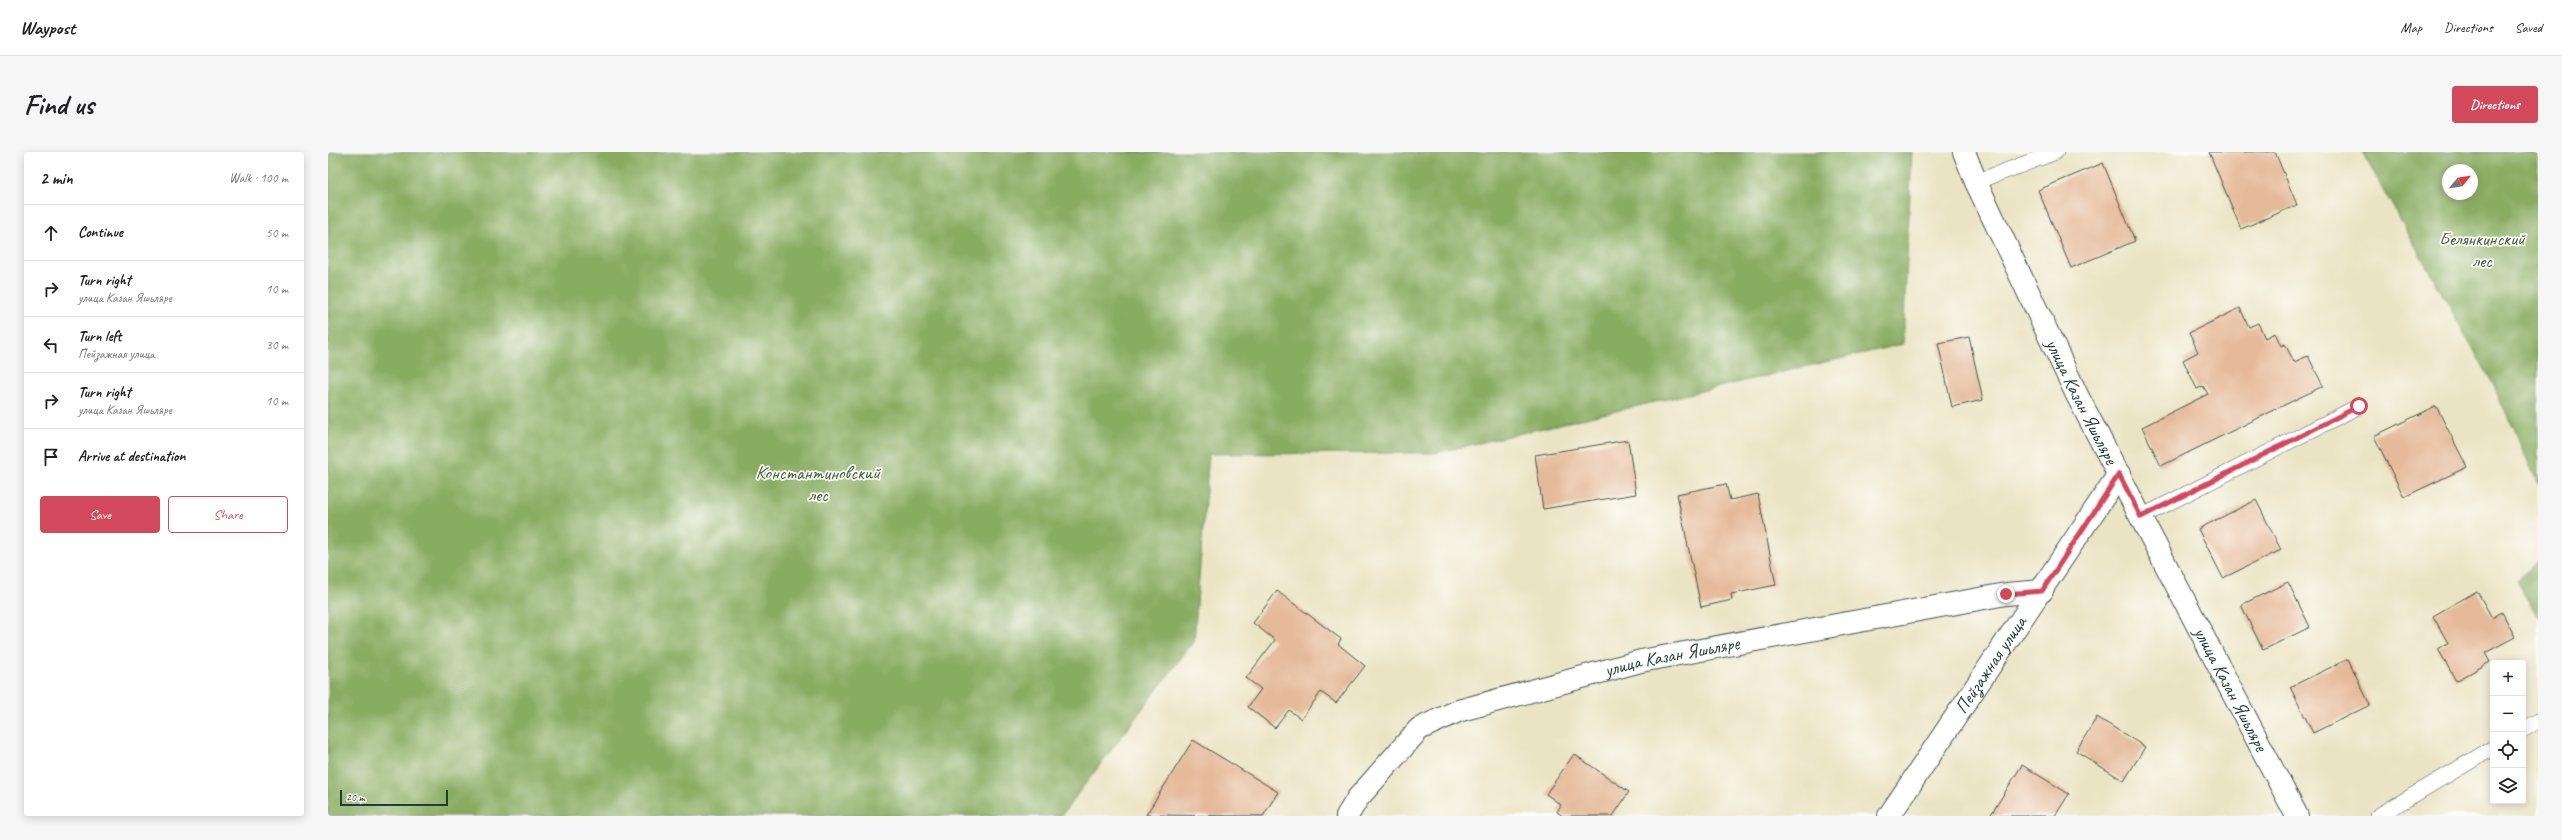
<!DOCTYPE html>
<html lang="en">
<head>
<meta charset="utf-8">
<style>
	:root { --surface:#fff; --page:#f6f6f6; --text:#202124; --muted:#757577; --line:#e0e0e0; --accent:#d1495b }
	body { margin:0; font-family:Caveat,sans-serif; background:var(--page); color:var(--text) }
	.controls { position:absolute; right:12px; bottom:12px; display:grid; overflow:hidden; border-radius:4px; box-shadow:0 2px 10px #0003 }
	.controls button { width:36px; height:36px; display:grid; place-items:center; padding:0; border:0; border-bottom:1px solid var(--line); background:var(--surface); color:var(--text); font:20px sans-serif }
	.compass { position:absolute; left:2114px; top:12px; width:36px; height:36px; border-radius:50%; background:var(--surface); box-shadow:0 2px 10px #0003; rotate:60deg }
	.scale { position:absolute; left:12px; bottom:10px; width:108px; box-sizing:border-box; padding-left:4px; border:2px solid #1f3d34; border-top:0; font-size:11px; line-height:14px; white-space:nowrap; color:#1f3d34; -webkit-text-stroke:3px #fdfcf7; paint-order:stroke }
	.stop { position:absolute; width:12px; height:12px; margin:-9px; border:3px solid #d1495b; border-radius:50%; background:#fff }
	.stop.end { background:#d1495b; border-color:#fff; box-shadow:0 1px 4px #0008 }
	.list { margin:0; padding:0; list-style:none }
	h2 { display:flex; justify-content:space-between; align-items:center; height:52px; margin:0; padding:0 16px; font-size:17px }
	h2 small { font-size:13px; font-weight:400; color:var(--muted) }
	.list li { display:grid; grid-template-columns:26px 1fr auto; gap:12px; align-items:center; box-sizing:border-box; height:56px; padding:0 16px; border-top:1px solid var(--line) }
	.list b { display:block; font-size:15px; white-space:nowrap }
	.list p { margin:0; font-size:13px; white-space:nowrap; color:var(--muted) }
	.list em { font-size:13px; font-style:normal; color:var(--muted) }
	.actions { display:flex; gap:8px; padding:12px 16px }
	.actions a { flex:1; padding:9px 0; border:1px solid var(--accent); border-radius:4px; text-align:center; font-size:14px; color:var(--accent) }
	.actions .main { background:var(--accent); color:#fff }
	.icon { flex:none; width:22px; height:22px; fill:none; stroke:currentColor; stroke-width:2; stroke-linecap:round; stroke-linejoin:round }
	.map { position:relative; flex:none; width:2210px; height:664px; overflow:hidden; border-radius:4px }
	header { display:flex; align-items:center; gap:24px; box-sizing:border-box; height:56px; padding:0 20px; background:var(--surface); border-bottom:1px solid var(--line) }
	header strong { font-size:19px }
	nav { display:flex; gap:22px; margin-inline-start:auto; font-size:14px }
	.intro { display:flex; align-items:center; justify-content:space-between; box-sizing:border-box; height:96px; padding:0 24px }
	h1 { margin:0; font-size:28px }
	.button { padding:10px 18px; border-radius:4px; background:var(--accent); color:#fff; font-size:14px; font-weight:700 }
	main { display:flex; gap:24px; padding:0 24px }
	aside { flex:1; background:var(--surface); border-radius:4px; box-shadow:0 2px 10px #0003 }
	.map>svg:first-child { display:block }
</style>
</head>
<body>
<header>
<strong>Waypost</strong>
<nav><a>Map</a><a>Directions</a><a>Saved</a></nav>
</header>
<div class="intro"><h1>Find us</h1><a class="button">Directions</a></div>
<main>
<aside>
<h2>2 min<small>Walk · 100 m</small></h2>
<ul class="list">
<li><svg class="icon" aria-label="ahead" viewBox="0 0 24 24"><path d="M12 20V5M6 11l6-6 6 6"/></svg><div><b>Continue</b></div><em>50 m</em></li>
<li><svg class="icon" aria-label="right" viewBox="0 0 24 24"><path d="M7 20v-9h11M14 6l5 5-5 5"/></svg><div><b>Turn right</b><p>улица Казан Яшьляре</p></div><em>10 m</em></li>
<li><svg class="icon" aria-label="left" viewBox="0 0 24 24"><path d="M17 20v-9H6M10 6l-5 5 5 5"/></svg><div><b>Turn left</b><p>Пейзажная улица</p></div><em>30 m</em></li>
<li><svg class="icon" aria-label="right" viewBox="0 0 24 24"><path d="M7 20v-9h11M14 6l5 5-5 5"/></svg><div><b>Turn right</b><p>улица Казан Яшьляре</p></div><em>10 m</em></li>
<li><svg class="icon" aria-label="arrive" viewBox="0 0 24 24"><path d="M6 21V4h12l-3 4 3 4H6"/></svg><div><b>Arrive at destination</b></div></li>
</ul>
<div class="actions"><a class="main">Save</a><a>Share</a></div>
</aside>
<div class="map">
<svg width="2210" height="664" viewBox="0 0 2210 664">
	<rect width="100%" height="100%" fill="#fdfcf7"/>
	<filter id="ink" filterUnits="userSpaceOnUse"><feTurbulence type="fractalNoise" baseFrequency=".025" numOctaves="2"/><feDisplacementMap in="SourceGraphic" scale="8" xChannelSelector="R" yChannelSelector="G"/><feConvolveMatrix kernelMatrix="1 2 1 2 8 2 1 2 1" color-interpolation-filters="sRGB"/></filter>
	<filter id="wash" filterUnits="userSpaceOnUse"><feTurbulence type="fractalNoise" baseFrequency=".012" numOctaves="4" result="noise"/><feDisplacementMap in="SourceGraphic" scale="16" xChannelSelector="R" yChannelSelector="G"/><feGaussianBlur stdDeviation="0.9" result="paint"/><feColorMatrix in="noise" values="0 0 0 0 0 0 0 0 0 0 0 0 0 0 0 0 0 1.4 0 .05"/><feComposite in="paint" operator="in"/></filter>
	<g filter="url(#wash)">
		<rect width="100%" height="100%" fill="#ebe4c4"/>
		<g fill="#88ac60" stroke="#54744a" fill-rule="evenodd">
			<path d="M0 0H1584L1575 192 1108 301 881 302 866 489 733 664H0Z"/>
			<path d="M2034 0H2210V332L2165 232ZM2120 18H2144V42H2120Z"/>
			<path d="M2210 410V465L2188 429Z"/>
		</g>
		<g id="blocks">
			<g fill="#e5ba9a">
				<path d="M1881 0H1947L1969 53 1913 77Z"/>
				<path d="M1775 11 1807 89 1743 116 1710 38Z"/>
				<path d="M1912 156 1921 175 1930 171 1937 186 1947 181 1953 194 1957 192 1966 210 1980 204 1995 234 1833 314 1814 275 1880 242 1875 234 1869 237 1855 208 1870 200 1861 181Z"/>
				<path d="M1641 185 1655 248 1624 255 1610 191Z"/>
				<path d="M2108 254 2139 315 2076 345 2046 284Z"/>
				<path d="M1300 288 1308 342 1215 357 1207 303Z"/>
				<path d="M1398 332 1402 348 1430 342 1448 433 1403 442 1404 448 1373 455 1349 342Z"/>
				<path d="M1928 348 1953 398 1895 426 1870 377Z"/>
				<path d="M1960 430 1982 475 1935 498 1913 453Z"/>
				<path d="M949 439 1013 487 1010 492 1037 514 1008 551 993 540 973 567 961 558 947 576 920 555 933 537 918 526 947 488 925 471Z"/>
				<path d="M2149 439 2164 466 2174 460 2187 485 2157 501 2162 510 2128 529 2110 497 2120 491 2105 464Z"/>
				<path d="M2020 507 2042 553 1985 581 1962 535Z"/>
				<path d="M1769 565 1817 595 1796 629 1748 599Z"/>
				<path d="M865 588 950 640 935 664 818 663Z"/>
				<path d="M1246 602 1301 640 1285 664H1235L1229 660 1233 653 1218 642Z"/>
				<path d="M1694 613 1741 642 1727 664H1662Z"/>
			</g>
		</g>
	</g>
	<g filter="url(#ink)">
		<use href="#blocks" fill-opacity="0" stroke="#3e564a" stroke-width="1"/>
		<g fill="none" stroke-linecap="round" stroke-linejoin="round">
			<defs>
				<g id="lane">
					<path d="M1648 30 1728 0"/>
					<path d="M1813 365 2031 254"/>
					<path d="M2195 578 2210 569"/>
					<path d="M2050 664 2165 596"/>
				</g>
				<g id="street">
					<path id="s1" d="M1636 0 1648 30 1750 245 1969 664"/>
					<path id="s2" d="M1019 664 1030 646 1091 577 1130 559 1313 509 1678 442 1714 439"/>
					<path id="s3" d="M1561 664 1791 322"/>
				</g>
			</defs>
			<use href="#lane" stroke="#3e564a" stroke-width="16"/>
			<use href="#street" stroke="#3e564a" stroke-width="24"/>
			<use href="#lane" stroke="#fff" stroke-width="15"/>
			<use href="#street" stroke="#fff" stroke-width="22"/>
		</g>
	</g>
	<g fill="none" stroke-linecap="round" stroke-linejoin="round" filter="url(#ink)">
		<path stroke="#d1495b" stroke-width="5" d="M1678 442 1714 439 1791 322 1813 365 2031 254"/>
	</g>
	<g text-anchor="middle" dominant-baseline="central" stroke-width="3.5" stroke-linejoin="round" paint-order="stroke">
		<g font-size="19" fill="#426042" stroke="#fdfcf7">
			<text x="2154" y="87">Белянкинский<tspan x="2154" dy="22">лес</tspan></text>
			<text x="490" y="321">Константиновский<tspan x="490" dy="22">лес</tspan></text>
		</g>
		<g font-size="19" fill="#1f3d34" stroke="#fdfcf7">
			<text stroke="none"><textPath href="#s1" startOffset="276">улица Казан Яшьляре</textPath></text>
			<text stroke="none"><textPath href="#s2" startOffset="377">улица Казан Яшьляре</textPath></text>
			<text stroke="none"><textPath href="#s3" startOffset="182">Пейзажная улица</textPath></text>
			<text stroke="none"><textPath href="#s1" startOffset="600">улица Казан Яшьляре</textPath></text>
		</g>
	</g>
</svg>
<div class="controls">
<button>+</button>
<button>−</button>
<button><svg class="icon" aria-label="locate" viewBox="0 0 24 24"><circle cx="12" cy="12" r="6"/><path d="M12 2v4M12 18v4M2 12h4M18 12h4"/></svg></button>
<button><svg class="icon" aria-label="layers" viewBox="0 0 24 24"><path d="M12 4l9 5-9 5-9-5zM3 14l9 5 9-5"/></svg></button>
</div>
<svg class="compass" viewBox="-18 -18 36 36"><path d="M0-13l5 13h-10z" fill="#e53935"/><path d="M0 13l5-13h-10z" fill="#757577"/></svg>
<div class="scale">20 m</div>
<div class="stop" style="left:2031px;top:254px"></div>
<div class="stop end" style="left:1678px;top:442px"></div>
</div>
</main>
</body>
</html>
